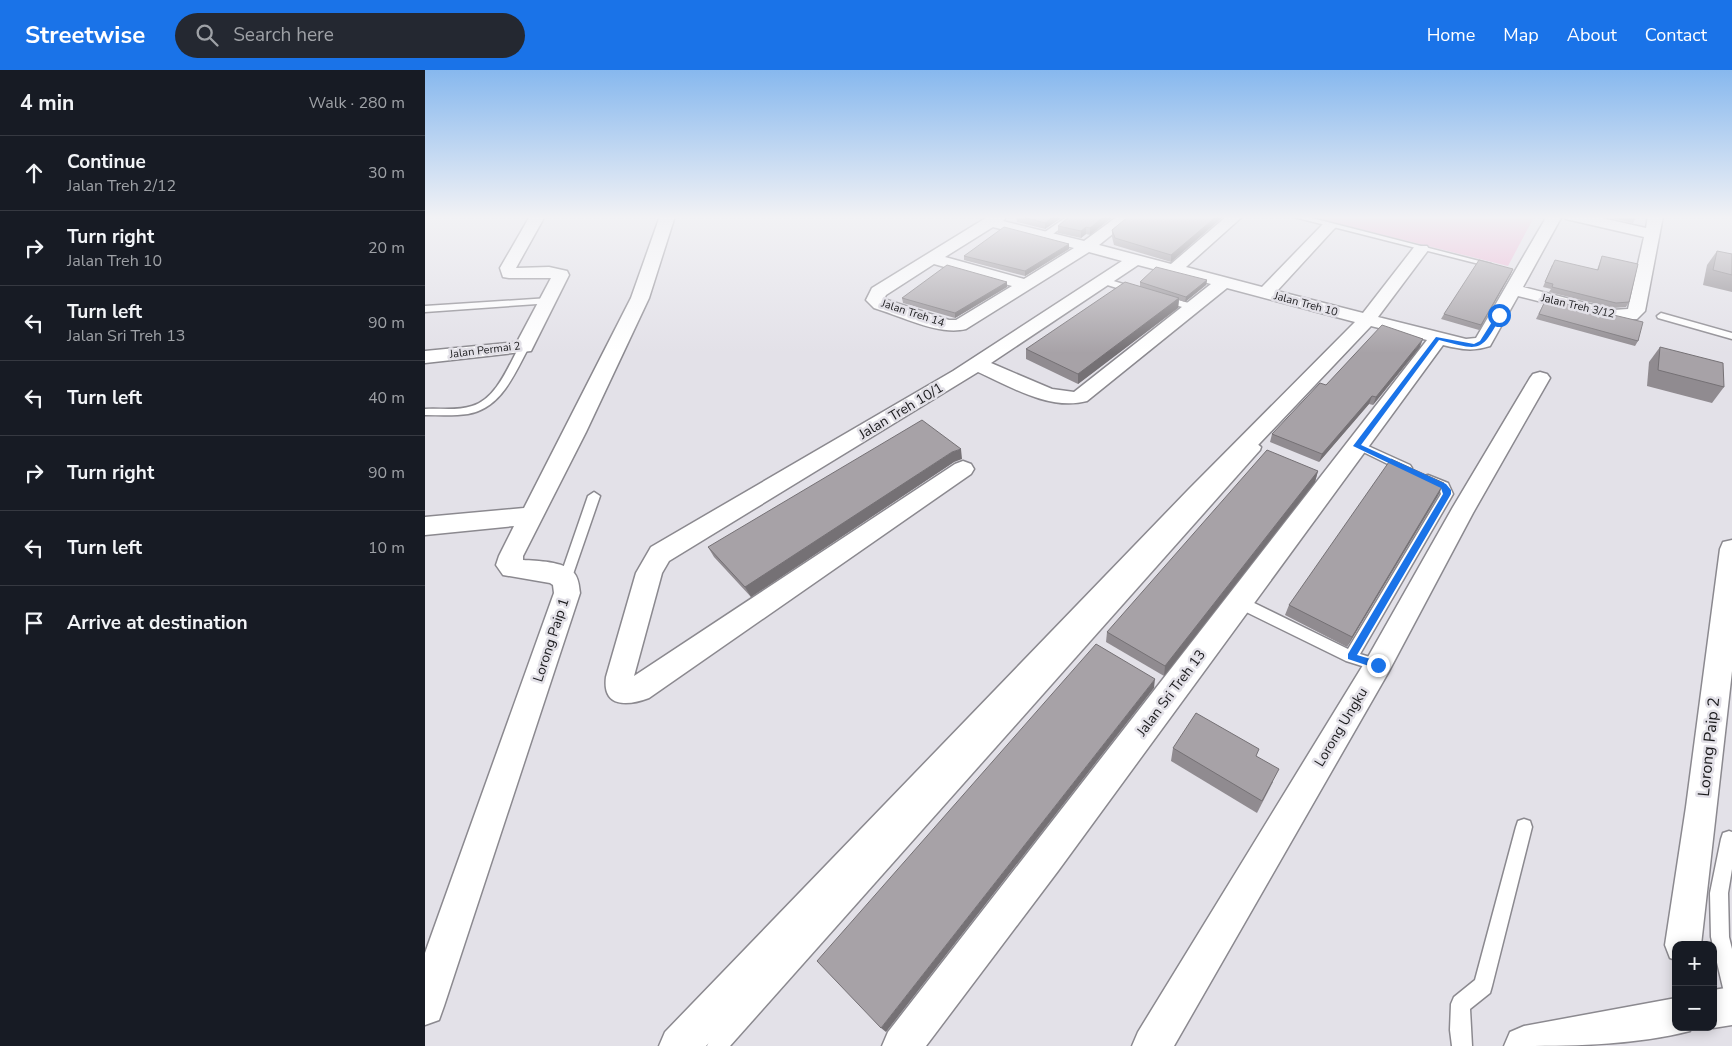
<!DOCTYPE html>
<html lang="en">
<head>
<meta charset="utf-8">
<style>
	:root { --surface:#171b24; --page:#242831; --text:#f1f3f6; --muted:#9ea1a6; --line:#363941; --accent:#1a73e8 }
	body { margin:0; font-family:"Nunito Sans",sans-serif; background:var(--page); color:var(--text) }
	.controls { position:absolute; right:15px; bottom:15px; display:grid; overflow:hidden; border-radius:10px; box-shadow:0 2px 12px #0003 }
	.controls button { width:45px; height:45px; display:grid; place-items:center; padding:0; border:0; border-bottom:1px solid var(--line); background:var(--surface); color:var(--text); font:25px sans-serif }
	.stop { position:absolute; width:15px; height:15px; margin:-11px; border:4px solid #1a73e8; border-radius:50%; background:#fff }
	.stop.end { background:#1a73e8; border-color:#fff; box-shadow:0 1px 5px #0008 }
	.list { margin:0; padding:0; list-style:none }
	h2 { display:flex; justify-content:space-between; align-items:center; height:65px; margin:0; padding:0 20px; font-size:21px }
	h2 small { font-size:16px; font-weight:400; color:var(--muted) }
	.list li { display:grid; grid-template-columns:32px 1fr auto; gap:15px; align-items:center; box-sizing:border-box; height:75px; padding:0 20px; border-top:1px solid var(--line) }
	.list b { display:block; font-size:19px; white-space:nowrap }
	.list p { margin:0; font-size:16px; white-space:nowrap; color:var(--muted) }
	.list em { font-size:16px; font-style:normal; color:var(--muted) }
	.icon { flex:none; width:28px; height:28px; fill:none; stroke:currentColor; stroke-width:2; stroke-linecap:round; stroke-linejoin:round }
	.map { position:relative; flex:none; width:1307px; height:976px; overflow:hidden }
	header { display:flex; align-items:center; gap:30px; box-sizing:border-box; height:70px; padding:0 25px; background:var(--accent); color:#fff }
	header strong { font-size:24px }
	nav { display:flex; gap:28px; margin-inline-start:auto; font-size:18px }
	.search { width:350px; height:45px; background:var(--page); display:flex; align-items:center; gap:12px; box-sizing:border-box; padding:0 18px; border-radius:28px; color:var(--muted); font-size:19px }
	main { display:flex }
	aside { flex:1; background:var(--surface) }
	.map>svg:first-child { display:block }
</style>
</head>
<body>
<header>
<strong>Streetwise</strong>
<div class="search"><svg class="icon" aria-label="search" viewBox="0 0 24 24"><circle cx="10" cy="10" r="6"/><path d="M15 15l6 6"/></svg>Search here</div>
<nav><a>Home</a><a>Map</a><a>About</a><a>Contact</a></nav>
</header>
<main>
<aside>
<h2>4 min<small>Walk · 280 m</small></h2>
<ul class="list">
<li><svg class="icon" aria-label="ahead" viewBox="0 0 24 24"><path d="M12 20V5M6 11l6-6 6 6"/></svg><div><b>Continue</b><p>Jalan Treh 2/12</p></div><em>30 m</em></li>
<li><svg class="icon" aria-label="right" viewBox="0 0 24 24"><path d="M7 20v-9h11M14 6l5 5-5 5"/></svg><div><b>Turn right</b><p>Jalan Treh 10</p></div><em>20 m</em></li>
<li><svg class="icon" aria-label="left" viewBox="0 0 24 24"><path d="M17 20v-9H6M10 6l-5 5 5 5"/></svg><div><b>Turn left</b><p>Jalan Sri Treh 13</p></div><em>90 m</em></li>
<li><svg class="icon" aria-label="left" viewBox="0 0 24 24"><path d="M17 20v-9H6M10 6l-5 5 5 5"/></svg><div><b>Turn left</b></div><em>40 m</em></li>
<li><svg class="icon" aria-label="right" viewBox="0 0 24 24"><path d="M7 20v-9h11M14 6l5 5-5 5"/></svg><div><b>Turn right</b></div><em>90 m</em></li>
<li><svg class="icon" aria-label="left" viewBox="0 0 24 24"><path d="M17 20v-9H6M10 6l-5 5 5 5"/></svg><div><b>Turn left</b></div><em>10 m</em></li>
<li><svg class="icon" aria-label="arrive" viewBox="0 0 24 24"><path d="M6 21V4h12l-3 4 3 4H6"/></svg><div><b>Arrive at destination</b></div></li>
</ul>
</aside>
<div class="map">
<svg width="1307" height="976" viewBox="0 0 1307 976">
	<rect width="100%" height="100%" fill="#e3e1e8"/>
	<path fill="#edaed0" d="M883 146H1107L1109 147 1083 196Z"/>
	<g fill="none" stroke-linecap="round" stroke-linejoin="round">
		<defs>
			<g id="service">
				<path d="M643 146H651L623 168H617V164Z"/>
				<path d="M865 146H879L1066 194 1062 196Z"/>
				<path d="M679 208 714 219 715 221 711 224 676 213V209Z"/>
				<path d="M737 225 770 235 771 237 767 240 734 230 733 228Z"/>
				<path d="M124 228 127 229V233L0 242V236Z"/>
				<path d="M1236 243 1307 263V269L1233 248 1232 246Z"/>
				<path d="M99 274 104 277C89 304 77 338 43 344 29 346 14 345 0 345V339C15 338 32 341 47 336 71 329 83 297 94 277Z"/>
				<path d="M932 371 985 395 987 398 981 402 977 401 928 377 927 375Z"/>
				<path d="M831 373 836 377 835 380 305 976H282L285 969 827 374Z"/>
				<path d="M1003 405 1023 413 1028 424 935 584 958 591 960 595 958 599 953 601 921 591 809 536 807 532 809 528 814 527 819 528 923 579 1016 424 1014 418 999 412 997 409 999 406Z"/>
				<path d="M169 422 175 426 146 510 145 514H135L134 510 163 426Z"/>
				<path d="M1099 749 1105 751 1107 757 1067 916 1065 923 1045 939 1047 976H1027L1025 960 1026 934 1029 927 1050 910 1091 757 1093 751Z"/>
				<path d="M1304 761 1307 762V799L1303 823 1304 867 1307 879V927L1300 925 1298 918 1286 867 1285 823 1296 769 1298 763Z"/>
			</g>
			<g id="minor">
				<path d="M105 146H120L91 198 124 197 142 201 144 205 106 281 0 293V281L92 272 126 208H84L78 207 75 198Z"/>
				<path d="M235 146H250L224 228 161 362 98 486V490C112 491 139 491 149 503 154 509 154 517 155 523L19 936 14 950 0 955V883L129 523 128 515 125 513 78 505 71 495 74 486 89 456 0 465V447L99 438 206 228Z"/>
				<path d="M564 146H582L578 151 659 171 693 146H710L674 175 746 194 802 146H818L761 197 837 217 898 154H908L911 157 908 160 852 221 938 243 990 176H1002L1004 179 953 247 1041 269 1051 268 1122 146H1137L1098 217 1188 240 1203 239 1219 167 1141 149 1139 146H1168L1221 158 1223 146H1238L1220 241 1212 249 1188 250 1093 226 1065 276C1047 282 1035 279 1018 275L633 801 501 976H457L463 962 1002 270 946 256 780 431 281 976H234L240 962 764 419 930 252 802 218 662 331C625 341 586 317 553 302L244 491 237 503 209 606 530 394 538 391 546 394 549 399 546 404 224 628C203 636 177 638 181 607L211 503 226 477 528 301 697 191 664 182 541 259C514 266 476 246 449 238L441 230 447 218ZM568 157 649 178 599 209 520 187ZM509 194 587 216 531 250H524L459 229 461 225ZM713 195 786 214 649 322 627 319 566 293Z"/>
				<path d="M1115 302 1122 304 1125 308 1048 443 963 603 749 976H707L713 962 943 587 1028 437 1105 308 1108 304Z"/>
				<path d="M1307 470V601L1276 875H1251V890L1245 888 1240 875 1261 737 1295 479 1298 472Z"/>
				<path d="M1307 917V955L1288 958 1286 957H1288V920Z"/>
				<path d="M1251 928V957H1266L1265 961C1207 976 1140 976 1079 976L1085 962 1099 956Z"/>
			</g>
		</defs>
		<use href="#service" stroke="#8b898f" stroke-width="3"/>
		<use href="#minor" stroke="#8b898f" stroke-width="3"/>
		<use href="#service" fill="#fff" fill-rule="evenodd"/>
		<use href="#minor" fill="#fff" fill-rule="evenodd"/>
	</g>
	<g fill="#908b90">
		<path d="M591 146H639L620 159 592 152Z"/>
		<path d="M645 146H689L665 165 661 164 656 168 633 163V156Z"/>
		<path d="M704 146H799L746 192 689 175 687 167V160Z"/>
		<path d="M1178 146H1212L1208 153Z"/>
		<path d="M644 179 600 206 539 190V186Z"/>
		<path d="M1292 181 1307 184V222L1278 215 1282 195Z"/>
		<path d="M1177 186 1204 232 1201 237 1188 238 1124 222 1126 219 1118 217 1127 195 1172 200Z"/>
		<path d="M1088 199 1054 260 1016 249 1019 244Z"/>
		<path d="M782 210 781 215 760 232 754 230 753 238 653 314 601 289V279L715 216V212Z"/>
		<path d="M582 212V217L530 248 478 233 477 228Z"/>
		<path d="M1121 229 1213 271 1210 276 1111 249Z"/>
		<path d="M995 277 948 335 944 334 894 392 845 372 847 364Z"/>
		<path d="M1235 277 1299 317 1287 333 1222 316 1224 292Z"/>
		<path d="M537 389 529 392 326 527 289 487 283 477Z"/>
		<path d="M893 401 890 412 739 606 681 572 682 562Z"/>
		<path d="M1014 424 922 577 860 545 864 535Z"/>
		<path d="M748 678 831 686 848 712 832 743 746 691Z"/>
	</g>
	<g fill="#757175">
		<path d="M629 146H639L620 159V153Z"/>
		<path d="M680 146H689L665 165V158Z"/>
		<path d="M792 146H799L746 192V185Z"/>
		<path d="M661 157V164L656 168V161Z"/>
		<path d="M644 174V179L600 206V201Z"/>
		<path d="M1088 199 1086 204 1054 260 1056 255Z"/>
		<path d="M782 210 781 215 760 232 761 227Z"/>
		<path d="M582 212V217L530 248V243Z"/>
		<path d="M754 228 753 238 653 314V304Z"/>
		<path d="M998 269 995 277 948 335 951 327Z"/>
		<path d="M947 326 944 334 894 392 897 384Z"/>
		<path d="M536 379 537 389 529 392 326 527 320 517 527 382Z"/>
		<path d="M893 401 890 412 739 606 740 596Z"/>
		<path d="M1019 413 1014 424 922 577 927 567Z"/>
		<path d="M730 609 729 618 461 962 456 958Z"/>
	</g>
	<g fill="#a7a2a7" stroke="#757175">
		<path d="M594 146H629L620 153Z"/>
		<path d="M645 146H680L665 158 661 157 656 161 633 156Z"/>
		<path d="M704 146H792L746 185 690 168 687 160Z"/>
		<path d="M579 157 644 174 600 201 539 186Z"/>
		<path d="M1292 181 1307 184V205L1288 200Z"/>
		<path d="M1177 186 1213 194 1204 232 1191 233 1127 217 1128 214 1120 212 1130 190 1173 200Z"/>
		<path d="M1054 190 1088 199 1056 255 1019 244Z"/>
		<path d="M522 195 582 212 530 243 477 228Z"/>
		<path d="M731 197 782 210 761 227 715 212Z"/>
		<path d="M700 212 754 228 653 304 601 279Z"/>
		<path d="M1121 229 1218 252 1213 271 1114 244Z"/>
		<path d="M957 255 998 269 951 327 947 326 897 384 847 364 895 313 901 315Z"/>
		<path d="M1235 277 1298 293 1299 317 1233 300Z"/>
		<path d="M497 350 536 379 527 382 320 517 283 477Z"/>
		<path d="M842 380 893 401 740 596 682 562Z"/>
		<path d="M966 389 1019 413 927 567 864 535Z"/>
		<path d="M671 574 730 609 456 958 392 891Z"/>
		<path d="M771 643 834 679 831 686 854 699 837 731 748 678Z"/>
	</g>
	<linearGradient id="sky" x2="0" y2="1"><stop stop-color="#87b8ee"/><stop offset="0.52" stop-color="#f2f2f5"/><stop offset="1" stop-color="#f2f2f5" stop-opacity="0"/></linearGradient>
	<rect width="1307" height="283" fill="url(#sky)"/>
	<path fill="#1a73e8" d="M1072 244 1077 245C1055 283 1057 281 1014 270L936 375 1021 414 1026 420V424L932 585 956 592V598L953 599 923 589V584L1018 424 1016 418 928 376 1011 267 1049 274 1055 271Z"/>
	<g text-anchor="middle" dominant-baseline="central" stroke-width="5" stroke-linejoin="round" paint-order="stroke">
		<g font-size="11" fill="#1a1a1c" stroke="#e3e1e8">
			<text transform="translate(881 234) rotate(15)">Jalan Treh 10</text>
			<text transform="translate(1153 236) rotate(13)">Jalan Treh 3/12</text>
			<text transform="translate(488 243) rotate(18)">Jalan Treh 14</text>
			<text transform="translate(60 280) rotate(-7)">Jalan Permai 2</text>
		</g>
		<g font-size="14" fill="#1a1a1c" stroke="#e3e1e8">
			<text transform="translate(476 341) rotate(-31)">Jalan Treh 10/1</text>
			<text transform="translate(126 570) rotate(-72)">Lorong Paip 1</text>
			<text transform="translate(746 623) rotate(-53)">Jalan Sri Treh 13</text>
			<text transform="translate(916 657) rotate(-59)">Lorong Ungku</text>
		</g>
		<g font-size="16" fill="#1a1a1c" stroke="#e3e1e8">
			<text transform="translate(1284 677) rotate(-84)">Lorong Paip 2</text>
		</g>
	</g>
</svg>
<div class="controls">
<button>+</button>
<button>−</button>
</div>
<div class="stop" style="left:1074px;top:245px"></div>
<div class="stop end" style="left:953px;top:595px"></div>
</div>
</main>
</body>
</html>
